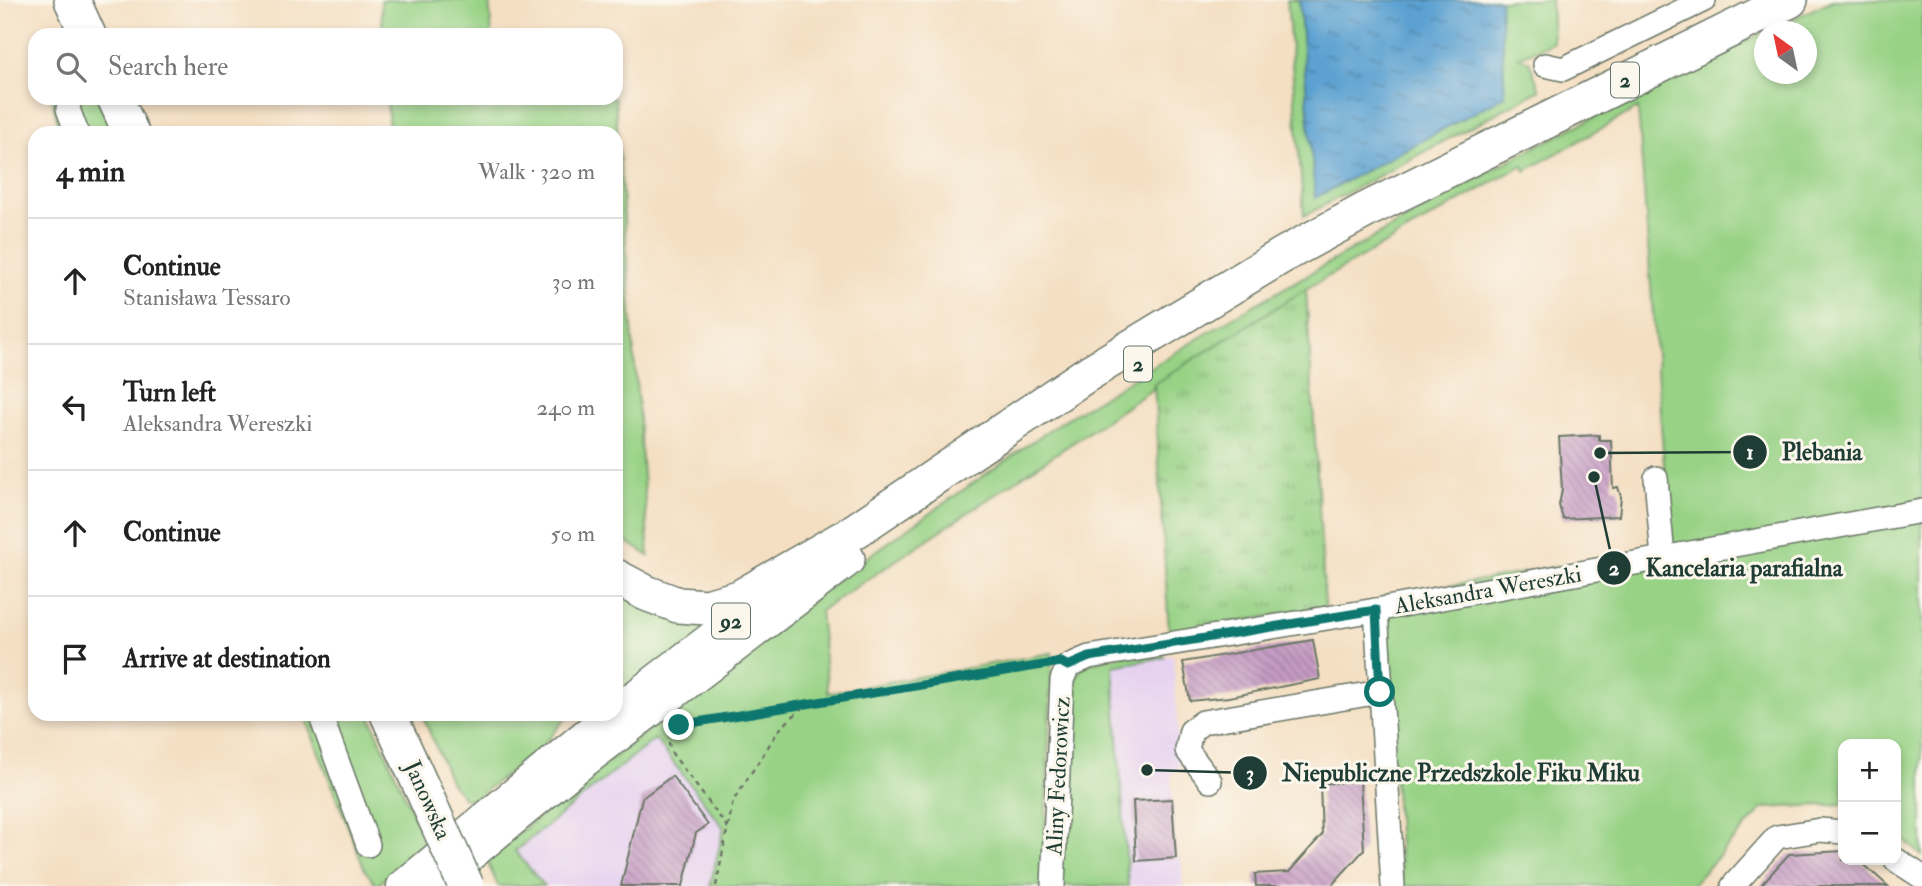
<!DOCTYPE html>
<html lang="en">
<head>
<meta charset="utf-8">
<style>
	:root { --surface:#fff; --page:#f6f6f6; --text:#222; --muted:#767676; --line:#e0e0e0 }
	body { margin:0; font-family:"IM FELL Double Pica",serif; background:var(--page); color:var(--text) }
	.controls { position:absolute; right:21px; bottom:21px; display:grid; overflow:hidden; border-radius:14px; box-shadow:0 4px 10px #0003 }
	.controls button { width:63px; height:63px; display:grid; place-items:center; padding:0; border:0; border-bottom:2px solid var(--line); background:var(--surface); color:var(--text); font:35px sans-serif }
	.compass { position:absolute; left:1754px; top:21px; width:63px; height:63px; border-radius:50%; background:var(--surface); box-shadow:0 4px 10px #0003; rotate:327deg }
	.stop { position:absolute; width:21px; height:21px; margin:-16px; border:5px solid #0f766e; border-radius:50%; background:#fff }
	.stop.end { background:#0f766e; border-color:#fff; box-shadow:0 2px 7px #0008 }
	.list { margin:0; padding:0; list-style:none }
	h2 { display:flex; justify-content:space-between; align-items:center; height:91px; margin:0; padding:0 28px; font-size:30px }
	h2 small { font-size:23px; font-weight:400; color:var(--muted) }
	.list li { display:grid; grid-template-columns:46px 1fr auto; gap:21px; align-items:center; box-sizing:border-box; height:126px; padding:0 28px; border-top:2px solid var(--line) }
	.list b { display:block; font-size:26px; white-space:nowrap }
	.list p { margin:0; font-size:23px; white-space:nowrap; color:var(--muted) }
	.list em { font-size:23px; font-style:normal; color:var(--muted) }
	.icon { flex:none; width:38px; height:38px; fill:none; stroke:currentColor; stroke-width:2; stroke-linecap:round; stroke-linejoin:round }
	.map { position:relative; flex:none; width:1922px; height:886px; overflow:hidden }
	.search { position:absolute; background:var(--surface); box-shadow:0 4px 10px #0003; left:28px; top:28px; width:595px; height:77px; display:flex; align-items:center; gap:18px; box-sizing:border-box; padding:0 24px; border-radius:21px; color:var(--muted); font-size:26px }
	.panel { position:absolute; background:var(--surface); box-shadow:0 4px 10px #0003; left:28px; top:126px; width:595px; height:595px; border-radius:21px }
	.map>svg:first-child { display:block }
</style>
</head>
<body>
<div class="map">
<svg width="1922" height="886" viewBox="0 0 1922 886">
	<defs>
		<pattern id="park-tufts" width="24" height="20" patternUnits="userSpaceOnUse" patternTransform="scale(1.75)"><rect width="24" height="20" fill="#97d285"/><path d="M3 7l-1-3M5 7V3M7 7l1-3M15 17l-1-3M17 17v-4M19 17l1-3" fill="none" stroke="#7bac6e"/></pattern>
		<pattern id="water-ripples" width="26" height="14" patternUnits="userSpaceOnUse" patternTransform="scale(1.75)"><rect width="26" height="14" fill="#5ba1d1"/><path d="M2 4q2-2 4 0t4 0M15 11q2-2 4 0t4 0" fill="none" stroke="#4b84aa"/></pattern>
		<pattern id="building-back-hatch" width="6" height="6" patternUnits="userSpaceOnUse" patternTransform="scale(1.75)"><rect width="6" height="6" fill="#c59ac3"/><path d="M-1 5l2 2M0 0l6 6M5-1l2 2" fill="none" stroke="#9f7f9f"/></pattern>
	</defs>
	<rect width="100%" height="100%" fill="#fbf7ec"/>
	<filter id="ink" filterUnits="userSpaceOnUse"><feTurbulence type="fractalNoise" baseFrequency=".0143" numOctaves="2"/><feDisplacementMap in="SourceGraphic" scale="14" xChannelSelector="R" yChannelSelector="G"/><feConvolveMatrix kernelMatrix="1 2 1 2 8 2 1 2 1" color-interpolation-filters="sRGB"/></filter>
	<filter id="wash" filterUnits="userSpaceOnUse"><feTurbulence type="fractalNoise" baseFrequency=".00686" numOctaves="4" result="noise"/><feDisplacementMap in="SourceGraphic" scale="28" xChannelSelector="R" yChannelSelector="G"/><feGaussianBlur stdDeviation="1.57" result="paint"/><feColorMatrix in="noise" values="0 0 0 0 0 0 0 0 0 0 0 0 0 0 0 0 0 1.4 0 .05"/><feComposite in="paint" operator="in"/></filter>
	<g filter="url(#wash)">
		<rect width="100%" height="100%" fill="#f4dfc3"/>
		<g fill="#e6d2f0">
			<path d="M1173 655 1180 764 1171 776 1176 858 1181 857 1183 886H1128L1113 665Z"/>
			<path d="M655 739 724 829 710 886H544L515 851Z"/>
		</g>
		<g fill="#97d285" stroke="#5b885c" stroke-width="2">
			<path d="M381 0H489L492 35H383Z"/>
			<path d="M1287 0H1551L1553 43 1518 57 1529 61 1540 90 1304 216Z"/>
			<path d="M1833 0H1922V856L1896 832V744H1843V804L1763 808 1691 886H1402L1381 598 1670 547 1638 108 1525 171 1523 165 1306 289 1154 384 1153 389 820 611 828 693 1052 653 1043 886H710L724 828 655 739 515 851 544 886H498L486 859 856 565 1056 425 1242 312 1521 154 1764 32V74H1806V32L1766 31Z"/>
			<path d="M52 98H98L115 133H60Z"/>
			<path d="M387 98H615L649 556 616 535V133H389Z"/>
			<path d="M616 588 732 611 616 701Z"/>
			<path d="M1160 650 1164 657 1113 666 1128 886H1058C1059 851 1058 679 1086 665 1103 657 1139 654 1160 650Z"/>
			<path d="M304 714H369L425 841 377 886 365 870Z"/>
			<path d="M422 714H569L541 748 473 800 464 798 451 783Z"/>
		</g>
		<path fill="url(#park-tufts)" stroke="#5b885c" stroke-width="2" d="M1306 289 1325 607 1169 633 1154 384Z"/>
		<path fill="url(#water-ripples)" stroke="#3d6f82" stroke-width="2" d="M1299 0H1500L1505 96 1315 198Z"/>
		<g id="blocks">
			<g fill="url(#building-back-hatch)">
				<path d="M1599 435V440H1611L1613 488 1618 487 1621 497 1619 516 1563 519 1559 505 1562 490 1559 437Z"/>
				<path d="M1313 640 1320 679 1229 697 1190 701 1183 662Z"/>
				<path d="M672 776 708 825 696 833 683 886H621L642 798Z"/>
				<path d="M1360 781 1364 850 1331 886H1256L1255 874 1289 872 1322 835 1320 784Z"/>
				<path d="M1172 799 1176 858 1136 861 1133 801Z"/>
				<path d="M1843 851V860H1859L1888 886H1760L1789 854Z"/>
			</g>
		</g>
	</g>
	<g filter="url(#ink)">
		<use href="#blocks" fill-opacity="0" stroke="#6a7666" stroke-width="2"/>
		<g fill="none" stroke-linecap="round" stroke-linejoin="round">
			<defs>
				<g id="minor">
					<path d="M1545 65 1563 69 1704 0"/>
					<path d="M70 98 68 109 77 133"/>
					<path d="M1656 478 1663 558"/>
					<path d="M1376 610 1393 886"/>
					<path d="M320 714 368 845"/>
					<path d="M1210 781 1187 750 1191 731 1203 722 1380 692"/>
					<path d="M1896 860 1922 877"/>
					<path d="M1053 886 1062 680 1068 666 1089 657 1376 610 1922 511"/>
					<path d="M1733 886 1777 837 1820 830 1843 832"/>
				</g>
				<g id="major">
					<path d="M616 710 769 593"/>
					<path d="M402 886 610 714"/>
				</g>
				<g id="highway">
					<path d="M72 0 88 35"/>
					<path d="M115 98 131 133"/>
					<path d="M616 577 646 593 678 605 706 607 739 598 849 535 1084 376 1283 255 1368 209 1790 0"/>
					<path d="M388 714 427 799"/>
					<path d="M430 886 570 770 847 559"/>
				</g>
			</defs>
			<use href="#minor" stroke="#6a7666" stroke-width="26"/>
			<use href="#major" stroke="#6a7666" stroke-width="33"/>
			<use href="#highway" stroke="#6a7666" stroke-width="38"/>
			<g stroke="#6a7666" stroke-width="2.5" stroke-dasharray="5 5" stroke-linecap="butt">
				<path d="M728 828 671 752C667 739 668 734 679 725L1049 664"/>
				<path d="M716 886 733 801 779 730 808 702"/>
			</g>
			<use href="#minor" stroke="#fff" stroke-width="23"/>
			<use href="#major" stroke="#fff" stroke-width="30"/>
			<use href="#highway" stroke="#fff" stroke-width="35"/>
			<defs>
				<path id="highway-bridge" d="M427 799 466 886"/>
			</defs>
			<use href="#highway-bridge" stroke="#6a7666" stroke-width="38" stroke-linecap="butt"/>
			<use href="#highway-bridge" stroke="#fff" stroke-width="35"/>
		</g>
	</g>
	<g fill="none" stroke-linecap="round" stroke-linejoin="round" filter="url(#ink)">
		<path stroke="#0f766e" stroke-width="9" d="M679 725 1061 662 1068 666 1089 657 1376 610 1380 692"/>
	</g>
	<g text-anchor="middle" dominant-baseline="central" stroke-width="6" stroke-linejoin="round" paint-order="stroke">
		<g fill="#fbf7ec" stroke="#61756b" stroke-width="2">
			<rect x="1611" y="62.5" width="28" height="35" rx="5"/>
			<rect x="1124" y="346.5" width="28" height="35" rx="5"/>
			<rect x="712" y="603.5" width="38" height="35" rx="5"/>
		</g>
		<g font-size="21" font-weight="bold" fill="#1f3d34">
			<text x="1625" y="80">2</text>
			<text x="1138" y="364">2</text>
			<text x="731" y="621">92</text>
		</g>
		<g font-size="23" fill="#1f3d34" stroke="#fbf7ec">
			<text transform="translate(1488 590) rotate(-10)">Aleksandra Wereszki</text>
			<text transform="translate(1058 776) rotate(-87)">Aliny Fedorowicz</text>
			<text transform="translate(428 800) rotate(66)">Janowska</text>
		</g>
	</g>
	<path fill="none" stroke="#1f3d34" stroke-width="2.5" d="M1600 453L1750 452M1594 477L1614 568M1147 770L1250 773"/>
	<g fill="#1f3d34" stroke="#fbf7ec" stroke-width="2.5">
		<circle cx="1600" cy="453" r="7"/>
		<circle cx="1594" cy="477" r="7"/>
		<circle cx="1147" cy="770" r="7"/>
		<circle cx="1750" cy="452" r="18"/>
		<circle cx="1614" cy="568" r="18"/>
		<circle cx="1250" cy="773" r="18"/>
	</g>
	<g font-size="21" text-anchor="middle" font-weight="bold" fill="#fff">
		<text x="1750" y="459">1</text>
		<text x="1614" y="575">2</text>
		<text x="1250" y="780">3</text>
	</g>
	<g font-size="24" text-anchor="middle" font-weight="bold" fill="#1f3d34" stroke="#fbf7ec" stroke-width="6" stroke-linejoin="round" paint-order="stroke">
		<text x="1822" y="460">Plebania</text>
		<text x="1744" y="576">Kancelaria parafialna</text>
		<text x="1461" y="781">Niepubliczne Przedszkole Fiku Miku</text>
	</g>
</svg>
<div class="controls">
<button>+</button>
<button>−</button>
</div>
<svg class="compass" viewBox="-18 -18 36 36"><path d="M0-13l5 13h-10z" fill="#e53935"/><path d="M0 13l5-13h-10z" fill="#767676"/></svg>
<div class="stop" style="left:1380px;top:692px"></div>
<div class="stop end" style="left:679px;top:725px"></div>
<div class="search"><svg class="icon" aria-label="search" viewBox="0 0 24 24"><circle cx="10" cy="10" r="6"/><path d="M15 15l6 6"/></svg>Search here</div>
<section class="panel">
<h2>4 min<small>Walk · 320 m</small></h2>
<ul class="list">
<li><svg class="icon" aria-label="ahead" viewBox="0 0 24 24"><path d="M12 20V5M6 11l6-6 6 6"/></svg><div><b>Continue</b><p>Stanisława Tessaro</p></div><em>30 m</em></li>
<li><svg class="icon" aria-label="left" viewBox="0 0 24 24"><path d="M17 20v-9H6M10 6l-5 5 5 5"/></svg><div><b>Turn left</b><p>Aleksandra Wereszki</p></div><em>240 m</em></li>
<li><svg class="icon" aria-label="ahead" viewBox="0 0 24 24"><path d="M12 20V5M6 11l6-6 6 6"/></svg><div><b>Continue</b></div><em>50 m</em></li>
<li><svg class="icon" aria-label="arrive" viewBox="0 0 24 24"><path d="M6 21V4h12l-3 4 3 4H6"/></svg><div><b>Arrive at destination</b></div></li>
</ul>
</section>
</div>
</body>
</html>
